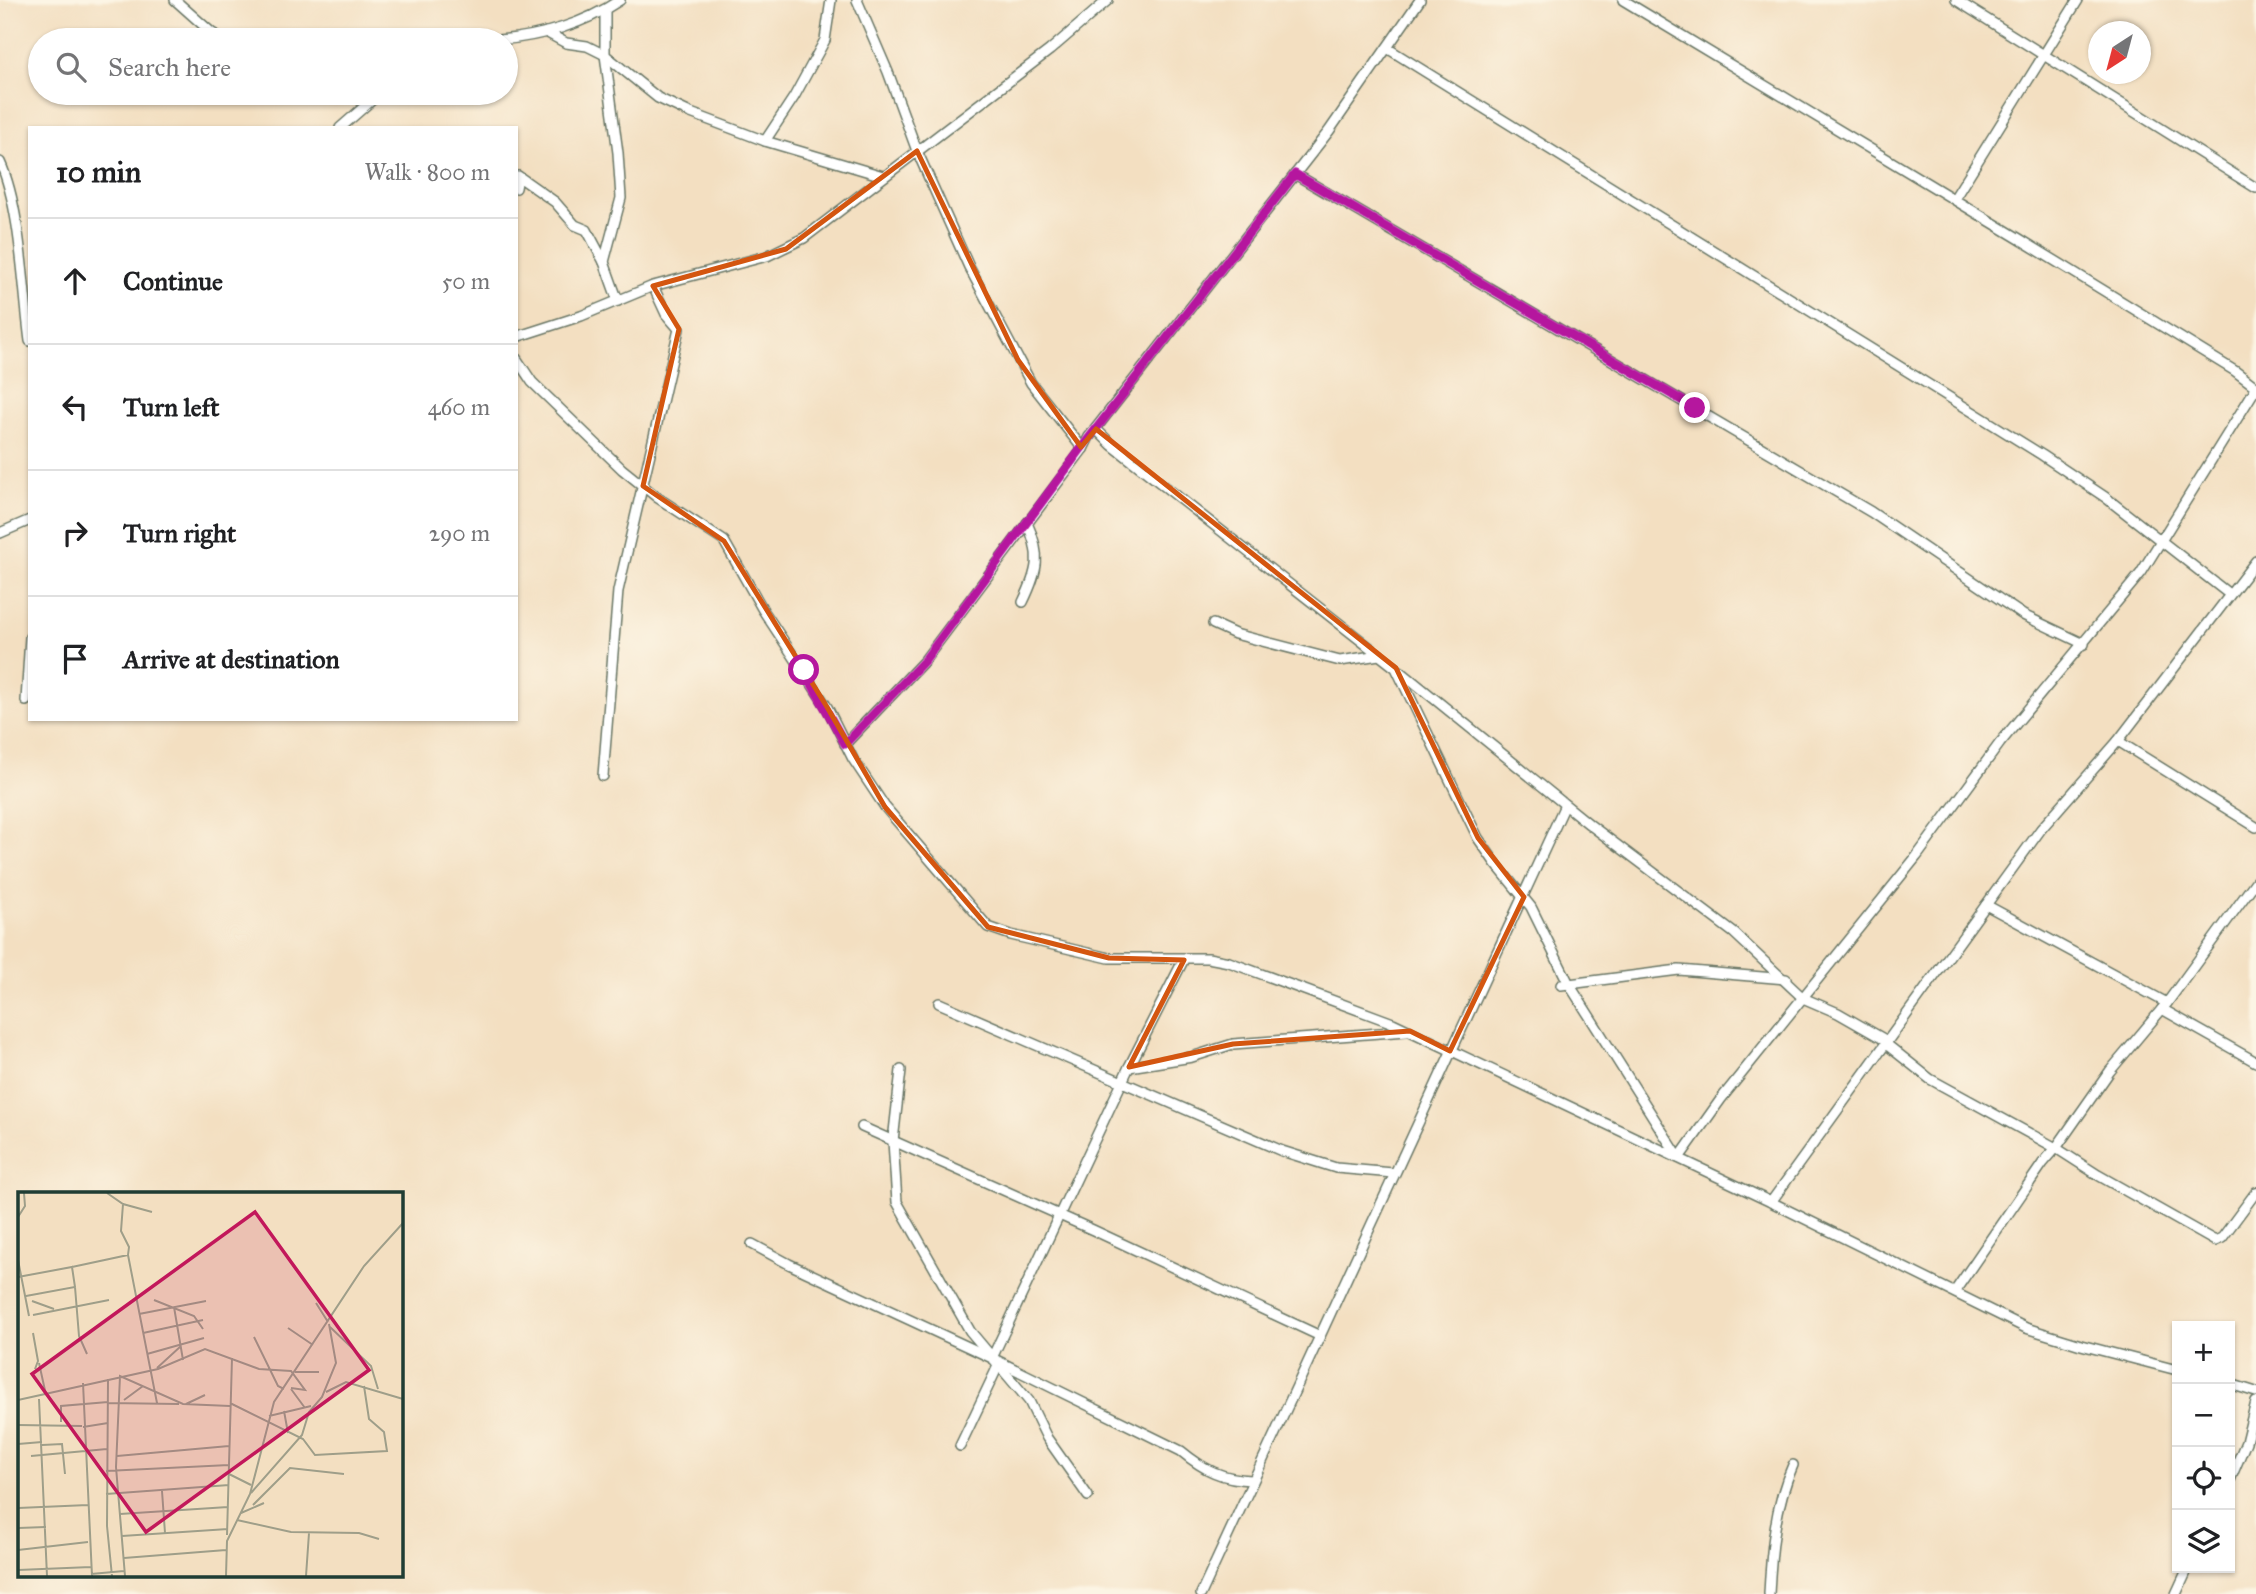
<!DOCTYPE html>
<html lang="en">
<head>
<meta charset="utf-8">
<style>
	:root { --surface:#fff; --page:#f2f2f2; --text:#202124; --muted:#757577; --line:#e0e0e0 }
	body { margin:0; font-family:"IM FELL Great Primer",serif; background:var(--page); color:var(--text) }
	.controls { position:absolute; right:21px; bottom:21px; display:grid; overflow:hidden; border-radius:0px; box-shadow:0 2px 5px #0004 }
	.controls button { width:63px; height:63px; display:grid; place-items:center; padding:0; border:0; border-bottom:2px solid var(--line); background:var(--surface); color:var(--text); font:35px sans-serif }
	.compass { position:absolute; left:2088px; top:21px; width:63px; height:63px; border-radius:50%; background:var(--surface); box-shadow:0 2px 5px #0004; rotate:216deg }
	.stop { position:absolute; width:21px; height:21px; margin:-16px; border:5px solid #b5179e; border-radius:50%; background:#fff }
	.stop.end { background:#b5179e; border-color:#fff; box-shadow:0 2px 7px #0008 }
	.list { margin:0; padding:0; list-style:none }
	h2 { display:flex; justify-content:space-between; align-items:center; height:91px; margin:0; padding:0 28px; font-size:30px }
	h2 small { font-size:23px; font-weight:400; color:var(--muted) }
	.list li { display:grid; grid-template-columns:46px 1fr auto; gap:21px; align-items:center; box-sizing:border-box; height:126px; padding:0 28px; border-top:2px solid var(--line) }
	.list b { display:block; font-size:26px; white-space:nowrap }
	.list em { font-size:23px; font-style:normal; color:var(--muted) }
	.icon { flex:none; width:38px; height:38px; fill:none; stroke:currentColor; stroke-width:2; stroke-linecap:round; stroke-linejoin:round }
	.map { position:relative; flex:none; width:2256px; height:1594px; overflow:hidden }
	.search { position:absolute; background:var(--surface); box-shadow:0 2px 5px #0004; left:28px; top:28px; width:490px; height:77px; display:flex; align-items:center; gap:18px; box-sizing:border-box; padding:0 24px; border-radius:38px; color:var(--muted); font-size:26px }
	.panel { position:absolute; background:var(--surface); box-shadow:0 2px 5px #0004; left:28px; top:126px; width:490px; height:595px; border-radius:0px }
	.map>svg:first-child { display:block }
</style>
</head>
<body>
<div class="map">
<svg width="2256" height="1594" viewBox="0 0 2256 1594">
	<rect width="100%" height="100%" fill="#fcf5e5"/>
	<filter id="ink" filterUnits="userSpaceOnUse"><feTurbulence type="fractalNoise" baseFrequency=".0143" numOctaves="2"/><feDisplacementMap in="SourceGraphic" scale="14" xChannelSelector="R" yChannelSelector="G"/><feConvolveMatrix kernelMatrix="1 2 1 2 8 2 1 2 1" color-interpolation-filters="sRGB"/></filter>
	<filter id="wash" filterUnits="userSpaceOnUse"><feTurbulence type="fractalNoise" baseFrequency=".00686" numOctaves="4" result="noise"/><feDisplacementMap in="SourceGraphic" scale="28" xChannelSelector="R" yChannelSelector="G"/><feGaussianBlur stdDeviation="1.57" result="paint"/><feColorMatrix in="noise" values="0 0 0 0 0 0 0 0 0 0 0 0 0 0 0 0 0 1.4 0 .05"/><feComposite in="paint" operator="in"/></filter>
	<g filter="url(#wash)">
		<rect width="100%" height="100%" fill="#f3dfc1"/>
	</g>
	<g filter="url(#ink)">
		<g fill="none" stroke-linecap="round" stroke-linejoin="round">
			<defs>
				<g id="minor">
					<path d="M175 0 212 33 224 40"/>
					<path d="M857 0 888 72 917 151 969 267 1031 383 1083 449"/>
					<path d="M1623 0 2018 238 2235 371 2256 387"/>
					<path d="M1956 0 2256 188"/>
					<path d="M605 10V55L618 153 621 198 604 262 618 301"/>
					<path d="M546 32 566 43 587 46 605 55 658 98 688 112 765 141 883 176"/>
					<path d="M498 40C540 37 584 24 620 0"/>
					<path d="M1387 48 2042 455 2105 497 2229 594"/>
					<path d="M340 128 380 93"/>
					<path d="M765 141 794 97 825 40 831 0"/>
					<path d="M0 162C21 208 23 289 30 341"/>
					<path d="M1295 174 1871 512 2023 615 2084 644"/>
					<path d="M516 188 518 176 555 202 575 225 587 230 604 262"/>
					<path d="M1954 199 2078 0"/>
					<path d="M516 337 581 316 653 286 767 256 804 238 1050 50 1108 0"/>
					<path d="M516 358 532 382 622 469 658 498 724 541 763 610 827 707 853 759 885 807 988 927 1011 935 1109 958H1208L1229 962 1393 1023 1771 1202 2026 1328 2081 1345 2177 1370"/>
					<path d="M1096 429 1112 445 1396 668 1478 838 1496 864 1531 907 1569 984 1679 1158 1721 1099 1917 856 2000 743 2141 573 2256 388"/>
					<path d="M0 533 30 520"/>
					<path d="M1023 602C1038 571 1042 555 1027 523"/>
					<path d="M1213 624 1235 634 1340 661 1379 655"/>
					<path d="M1400 671 1589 824 1734 933 1803 998 1838 1013 1887 1041"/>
					<path d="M26 701 30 637"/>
					<path d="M2118 741 2256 827"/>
					<path d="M845 744 924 661 1083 449 1089 437 1329 131 1420 0"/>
					<path d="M603 776 618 591 679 329 666 314 653 286"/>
					<path d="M1986 905 2167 1003"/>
					<path d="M1561 985 1679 970 1786 979"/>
					<path d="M939 1003 1282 1151 1336 1168 1393 1173"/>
					<path d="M2162 1009 2256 1062"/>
					<path d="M1886 1044 1930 1079 2056 1148 2098 1175 2215 1241 2222 1238 2256 1192"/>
					<path d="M1129 1067 1192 1057 1233 1044 1407 1031"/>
					<path d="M901 1070 893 1141 897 1202 970 1331 1029 1401 1047 1438 1088 1496"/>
					<path d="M862 1127 1093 1230 1318 1335"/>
					<path d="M1771 1202 2041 829 2118 741 2256 561"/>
					<path d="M752 1244 789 1264 992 1358 1181 1451C1204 1470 1222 1479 1252 1480"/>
					<path d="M1955 1291 2043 1163 2056 1148 2110 1071 2167 1003 2256 881"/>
					<path d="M992 1358 1129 1067 1184 959"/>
					<path d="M2230 1384 2256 1392"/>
					<path d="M960 1446 998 1366"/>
					<path d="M2230 1480 2246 1442 2256 1402"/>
					<path d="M1201 1594 1565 805"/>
					<path d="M1769 1594C1771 1551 1775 1505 1793 1465"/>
					<path d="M2176 1594 2188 1568"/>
				</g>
			</defs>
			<use href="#minor" stroke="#697665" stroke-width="12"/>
			<use href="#minor" stroke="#fff" stroke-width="9"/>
		</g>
	</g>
	<g fill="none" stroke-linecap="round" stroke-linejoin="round" filter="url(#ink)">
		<path stroke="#b5179e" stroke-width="9" d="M804 670 845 744 924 661 1089 438 1295 174 1695 408"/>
	</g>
	<path fill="none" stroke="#d45610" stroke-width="5" stroke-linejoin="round" d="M917 151 1018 360 1081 447 1096 429 1396 668 1478 838 1524 897 1450 1051 1410 1031 1233 1044 1129 1067 1184 960 1109 958 988 927 885 807 827 707 724 541 643 486 679 329 653 286 786 249Z"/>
	<g transform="translate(18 1192)">
		<rect width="385" height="385" fill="#f3dfc1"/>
		<path fill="none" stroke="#9e9e89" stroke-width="2" d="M89 1 105 12 134 20M105 12 103 39 111 55 110 63M0 25 7 14 6 1M0 68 11 124M54 75 110 63 139 211M0 85 54 75 57 95 8 104M57 95 61 144 69 162M136 108 176 124 185 137M14 109 36 117M298 111 310 130M156 115 165 168M121 122 188 109M15 123 91 108M312 135 353 174 360 197M270 136 295 153M15 141 20 169 17 177M125 141 185 128M236 145 260 194 266 197M129 162 186 146M21 171 28 203M139 176 163 154M277 180H301M90 187 89 334 94 384M65 191 74 384M273 197 287 216M308 200 328 190 385 207M21 207 29 384M0 208 140 177 187 157 241 177 273 179 287 198 273 196M106 208 125 194M90 211 161 212M212 211 285 247 297 263 369 259 366 240 351 227 346 194M168 212 187 203M266 219 270 241M251 224 293 214M43 230V214L90 210M0 233 64 234M65 235 90 231M0 252 24 250M24 253 44 252 47 282M13 264 89 257M99 264 211 254M88 279 211 273M211 282 233 293M144 299 147 341M233 301 284 243 291 220 304 205 318 171 311 132M88 302 211 293M235 313 272 276 326 282M0 316 70 313M223 321 246 311M102 322 210 315M219 328 273 340 341 341 361 347M0 336 28 335M209 343 214 166M104 344 210 337M0 358 70 350M106 366 208 358M0 378 73 375M73 382 106 379M107 384 98 275 102 184 165 212 212 214M208 384 209 349 232 302 256 210 346 74 385 31M288 384 291 341"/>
		<path fill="#c2185b" fill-opacity="0.15" stroke="#c2185b" stroke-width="3.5" d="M237 20 351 178 128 340 14 182Z"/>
		<rect width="385" height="385" fill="none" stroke="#1f3d34" stroke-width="3.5"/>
	</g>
</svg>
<div class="controls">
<button>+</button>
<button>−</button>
<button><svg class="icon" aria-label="locate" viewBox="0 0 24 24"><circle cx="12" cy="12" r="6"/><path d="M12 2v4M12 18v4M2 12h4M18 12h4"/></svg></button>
<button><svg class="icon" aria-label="layers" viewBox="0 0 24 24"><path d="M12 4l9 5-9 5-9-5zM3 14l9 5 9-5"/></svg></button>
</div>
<svg class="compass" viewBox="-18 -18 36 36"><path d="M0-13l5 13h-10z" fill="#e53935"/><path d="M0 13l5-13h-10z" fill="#757577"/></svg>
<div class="stop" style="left:804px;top:670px"></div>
<div class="stop end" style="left:1695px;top:408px"></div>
<div class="search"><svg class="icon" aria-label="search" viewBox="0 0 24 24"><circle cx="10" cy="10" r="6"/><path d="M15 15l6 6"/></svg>Search here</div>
<section class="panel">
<h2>10 min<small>Walk · 800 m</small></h2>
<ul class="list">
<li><svg class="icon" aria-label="ahead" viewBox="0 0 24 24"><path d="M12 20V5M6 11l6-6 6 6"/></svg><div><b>Continue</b></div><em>50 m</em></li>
<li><svg class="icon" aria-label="left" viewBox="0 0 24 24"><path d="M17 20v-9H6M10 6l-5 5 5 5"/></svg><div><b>Turn left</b></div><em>460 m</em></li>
<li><svg class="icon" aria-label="right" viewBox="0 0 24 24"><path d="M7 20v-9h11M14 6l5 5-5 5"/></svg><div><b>Turn right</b></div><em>290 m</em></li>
<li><svg class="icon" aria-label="arrive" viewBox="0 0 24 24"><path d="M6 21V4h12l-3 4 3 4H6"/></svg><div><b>Arrive at destination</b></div></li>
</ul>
</section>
</div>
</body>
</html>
